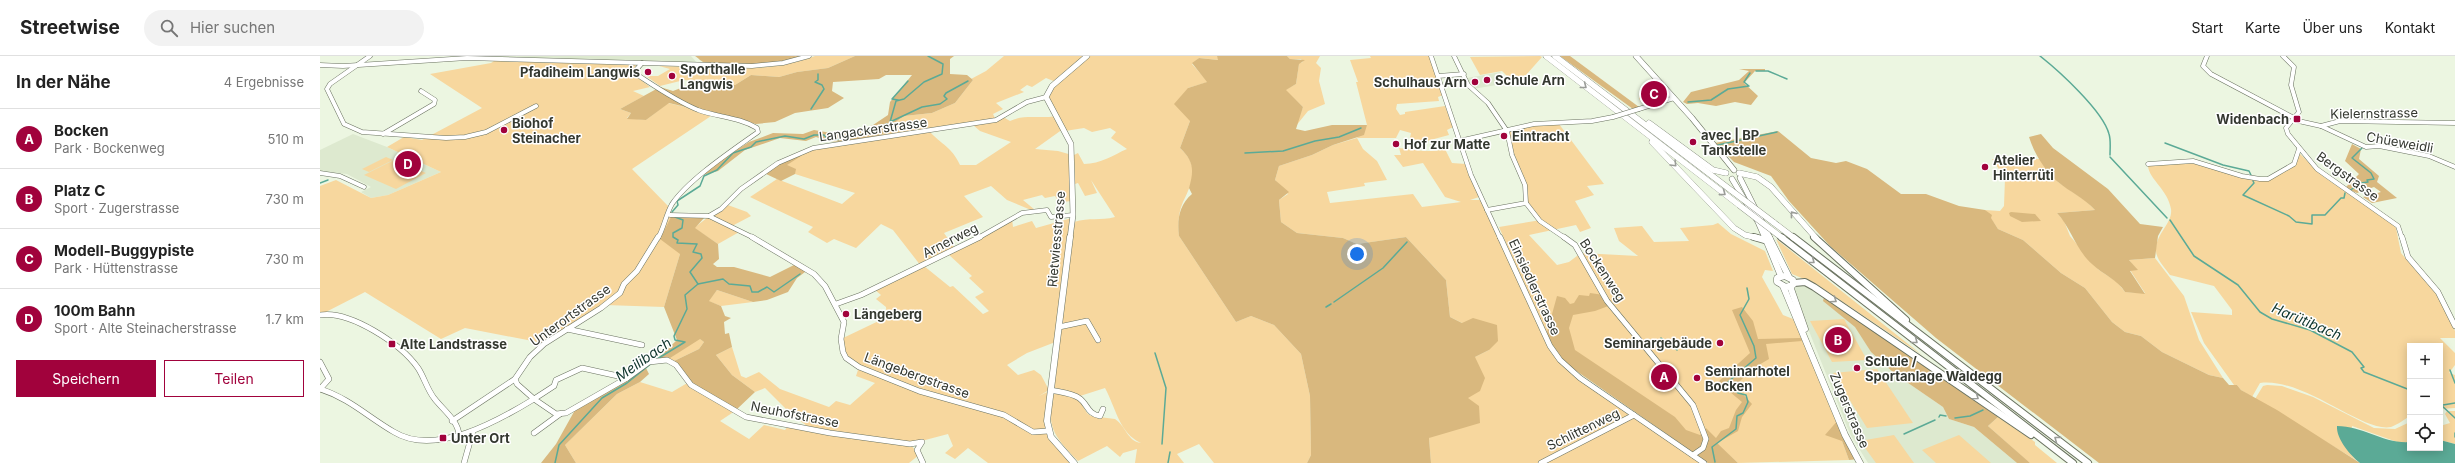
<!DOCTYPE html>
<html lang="de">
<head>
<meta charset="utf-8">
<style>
	:root { --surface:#fff; --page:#f2f2f2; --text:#222; --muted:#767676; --line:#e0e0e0; --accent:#a1023c }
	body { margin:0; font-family:Inter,sans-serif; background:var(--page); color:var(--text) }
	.controls { position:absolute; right:12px; bottom:12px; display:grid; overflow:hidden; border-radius:0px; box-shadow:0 2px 10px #0003 }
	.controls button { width:36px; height:36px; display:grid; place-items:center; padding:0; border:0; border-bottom:1px solid var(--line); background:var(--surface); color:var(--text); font:20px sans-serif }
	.you { position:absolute; left:1037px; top:198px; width:14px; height:14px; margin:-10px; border:3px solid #fff; border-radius:50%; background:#1a73e8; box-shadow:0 0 0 6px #1a73e833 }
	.badge { display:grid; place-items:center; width:26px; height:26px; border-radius:50%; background:var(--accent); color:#fff; font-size:13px; font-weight:700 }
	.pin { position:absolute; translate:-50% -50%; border:2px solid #fff; box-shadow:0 1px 4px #0006 }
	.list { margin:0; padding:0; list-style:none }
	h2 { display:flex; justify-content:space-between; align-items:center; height:52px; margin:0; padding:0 16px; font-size:17px }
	h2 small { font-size:13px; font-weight:400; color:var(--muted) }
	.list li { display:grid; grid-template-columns:26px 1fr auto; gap:12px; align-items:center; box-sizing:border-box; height:60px; padding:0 16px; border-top:1px solid var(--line) }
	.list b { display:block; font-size:15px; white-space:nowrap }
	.list p { margin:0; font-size:13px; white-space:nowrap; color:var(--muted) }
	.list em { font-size:13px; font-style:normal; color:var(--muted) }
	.actions { display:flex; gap:8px; padding:12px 16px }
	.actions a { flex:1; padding:9px 0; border:1px solid var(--accent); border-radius:0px; text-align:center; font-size:14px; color:var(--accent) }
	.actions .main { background:var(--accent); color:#fff }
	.icon { flex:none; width:22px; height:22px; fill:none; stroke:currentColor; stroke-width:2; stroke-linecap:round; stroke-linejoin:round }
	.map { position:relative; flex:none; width:2135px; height:407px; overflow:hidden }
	header { display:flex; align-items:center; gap:24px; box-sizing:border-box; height:56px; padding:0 20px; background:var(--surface); border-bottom:1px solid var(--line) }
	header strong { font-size:19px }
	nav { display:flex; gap:22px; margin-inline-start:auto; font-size:14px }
	.search { width:280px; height:36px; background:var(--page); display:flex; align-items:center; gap:10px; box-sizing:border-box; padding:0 14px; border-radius:22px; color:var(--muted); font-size:15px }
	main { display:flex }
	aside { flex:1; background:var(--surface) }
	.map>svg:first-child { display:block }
</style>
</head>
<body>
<header>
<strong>Streetwise</strong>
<div class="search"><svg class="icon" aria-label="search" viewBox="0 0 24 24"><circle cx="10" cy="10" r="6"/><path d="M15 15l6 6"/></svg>Hier suchen</div>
<nav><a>Start</a><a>Karte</a><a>Über uns</a><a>Kontakt</a></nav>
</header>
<main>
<aside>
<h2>In der Nähe<small>4 Ergebnisse</small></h2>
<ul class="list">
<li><span class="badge">A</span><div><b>Bocken</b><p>Park · Bockenweg</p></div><em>510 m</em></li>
<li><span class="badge">B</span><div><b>Platz C</b><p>Sport · Zugerstrasse</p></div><em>730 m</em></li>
<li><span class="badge">C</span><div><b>Modell-Buggypiste</b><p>Park · Hüttenstrasse</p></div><em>730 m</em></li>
<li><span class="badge">D</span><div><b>100m Bahn</b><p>Sport · Alte Steinacherstrasse</p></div><em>1.7 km</em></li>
</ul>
<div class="actions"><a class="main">Speichern</a><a>Teilen</a></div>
</aside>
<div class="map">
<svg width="2135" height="407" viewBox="0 0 2135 407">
	<rect width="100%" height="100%" fill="#ecf6e1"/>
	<g fill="#dde9cf">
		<path d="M130 0H371L379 9 130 1Z"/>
		<path d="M1180 16 1188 27 1153 33 1147 22Z"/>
		<path d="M33 78 67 91 121 116 68 139 51 142 41 136 51 131 27 118 0 115V94Z"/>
		<path d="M1479 228 1488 229 1504 241 1536 271 1551 296 1575 318 1623 351 1629 363 1654 371 1697 407H1548L1530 378 1473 235Z"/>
	</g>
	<g fill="#f7d79e" fill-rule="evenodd">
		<path d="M495 0H535L508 12 477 16 459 21 431 19 415 29 364 24 340 30 326 20H338L350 13 339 10C390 11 446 19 495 0Z"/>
		<path d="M684 0H897L899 4 879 2 872 8 888 26 868 32 870 65 860 92C880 110 873 125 863 146 858 157 858 168 859 180L916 266 931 260 954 269 981 298 990 340 991 399 987 407H894L879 388 857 398 864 407H815L817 393 803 397 800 401 787 390 758 405C735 381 725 371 734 336L758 342 767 357 771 360 795 363C806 370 807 385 821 387 799 377 796 352 785 332L760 340 733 332 754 166C770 161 780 165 795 161L771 124 777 137 765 140 758 127 755 128 754 99 758 97 764 108C781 108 793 99 807 93L791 82 796 76 790 72 772 76 764 72 745 75 743 73 715 93 738 95 752 99 753 145 739 146 735 140 725 142 722 139 703 144 715 154H711L687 144 671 130 644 140 663 161 624 177 636 194 692 163 693 171 712 165 716 172 752 162 738 285 707 297 687 309 698 319 714 314 721 319 729 334 719 340 729 335 725 373 754 407H668L648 392 635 403 625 397 633 390 628 378 590 388 599 399 589 407H256L245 389 297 338 320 326 352 336 369 326 415 355 400 365 429 383 444 369 465 374 469 369 491 373 471 358 445 332 435 336 412 319 396 299 412 291 421 320 426 322 439 316 460 333 509 351 516 345 530 349 555 327 536 320 539 311 526 302 521 283 567 261 566 251 556 243 561 239 554 233 601 210 573 174 561 168 536 192 514 183 507 187 488 176 493 171 430 141 457 123 522 148 535 137 475 118V113L466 110 477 97 493 92 559 82 570 70 584 60 612 57 635 47 653 24 651 23 666 15ZM726 22 736 26 726 41 736 60C721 63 703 58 690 65L683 61 676 64 673 58 683 53 676 47 704 36 700 34 707 29 712 31ZM653 69 660 75 691 86 656 109H640C632 91 622 89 609 75ZM628 198 652 220 649 222 664 236 655 241 669 255 663 258 633 230 630 231 604 210Z"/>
		<path d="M967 0H1000L996 7 1001 12 999 25 1005 48 988 55 975 71 983 51 965 34 976 28 979 7 983 6 981 3H970Z"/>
		<path d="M1050 0H1109L1123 39 1118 41 1119 45 1077 48 1076 53 1080 59 1085 58V56L1125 50 1133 71 1127 74 1129 79 1103 86 1090 82 1091 77 1080 74 1076 82H1037L1043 93 1057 105 1067 124 1044 127 1045 130 1007 136 1010 147 1093 138 1102 151 1141 146 1125 141 1103 107 1083 111 1074 99H1081L1079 92C1095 94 1110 97 1125 93L1132 107 1146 108 1159 141 1150 144H1161L1242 308 1384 407H1111L1109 382 1148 342 1155 301 1169 294 1142 267 1130 261 1126 224 1086 181 1037 188 1023 182 977 177 961 166 959 144 968 138 955 124 959 110 992 99 1013 89 1037 82 1047 69 1036 26H1038L1030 4 1051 2Z"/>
		<path d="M1220 0 1222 1 1206 19 1190 23 1182 15 1160 19 1150 1Z"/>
		<path d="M174 5 316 9 312 17 330 31 313 35 324 40 300 53 311 57 307 62 326 64 348 47 394 58 312 113 348 150 352 159 360 198 344 251 285 249 223 287 145 272 121 283 45 236 0 259V130L16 124 51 142 68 139 121 116 67 91 84 81 102 84 162 52 110 18 171 7Z"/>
		<path d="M1342 32 1348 42 1334 47 1329 44 1324 46 1319 43V40L1324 36Z"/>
		<path d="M1239 68 1284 128 1267 130 1274 139 1255 145 1271 172 1260 176 1256 169 1209 179 1237 209 1249 206 1261 197 1318 200 1299 185 1294 172 1322 170 1334 186 1369 185 1360 172 1393 169 1398 167 1411 178 1445 195 1453 215 1445 214 1442 221 1463 259 1473 263 1519 363 1522 385 1529 404 1418 407 1397 388 1382 402 1226 280 1179 171 1221 164 1208 146 1207 129 1192 93 1189 76 1212 69Z"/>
		<path d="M1979 97 2004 121 2071 166 2076 172 2081 197 2118 240 2135 275V282H2120L2135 297V309L2129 317 2135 319V352L2120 353V290H2090V360C2085 363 2077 369 2071 371 2042 377 1984 321 1940 327L1932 341 1921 334 1917 329H1914L1884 287 1871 256 1912 259V254L1894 230 1850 219C1846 213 1836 203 1836 195 1835 178 1853 167 1851 153 1848 134 1829 123 1828 110L1858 105 1886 108 1936 124H1949L1975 110Z"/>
		<path d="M66 101 73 104 49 116 42 113Z"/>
		<path d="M1672 103H1720L1738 126 1766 145 1775 154 1737 157 1744 165 1750 180 1779 214 1797 226 1805 236 1825 237 1810 214H1817L1809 204 1835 202 1864 240 1879 284 1903 322 1889 319 1842 296 1821 280 1805 276 1792 266 1765 232 1741 217 1703 184 1678 173 1665 154 1680 155 1684 150 1685 122Z"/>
		<path d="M74 104 106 117 76 133 44 119Z"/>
		<path d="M405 148 427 156 431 160 412 170 421 175 398 188 374 172Z"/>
		<path d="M1456 183 1602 299 1496 228 1472 218Z"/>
		<path d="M397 234 433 246 401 250 388 245Z"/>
		<path d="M1524 263 1547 304 1512 306 1490 265Z"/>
		<path d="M379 282 384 286 379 293 352 306 347 304Z"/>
		<path d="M1557 313 1593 367 1547 372 1513 317Z"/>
		<path d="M1947 329 1962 330 1993 341 2054 372 2075 373 2090 366V386L2080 387 2032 370 2029 396 2036 404 1935 343 1943 330Z"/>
		<path d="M2127 355H2135V388L2120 384V370L2130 367 2125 358Z"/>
		<path d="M1678 361 1715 386V389L1737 407H1710L1706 404 1668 370Z"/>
		<path d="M1574 379 1594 407H1556L1540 385Z"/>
		<path d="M1639 379 1671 407H1616L1602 394Z"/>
	</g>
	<g fill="#d9b87e">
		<path d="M375 0H484C463 7 406 14 385 7 382 6 378 2 375 0Z"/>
		<path d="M535 0H634L630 3V18L647 19 653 24 635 47 612 57 584 60 570 70 559 82C538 86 517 89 496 81L486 85 460 82 425 94 398 115 383 119 399 105 429 86 453 77 483 78 494 74 517 78 534 76 553 69 568 59 570 46 592 19H566L559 23 513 26 512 35 524 42 508 52 475 57 455 66 436 68 349 47 326 64 307 63 311 57 300 53 340 31 353 35 374 27 415 29 431 19 459 21 477 16 508 12Z"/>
		<path d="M897 0H967L970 3 985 4 979 8 976 28 966 34 983 51 976 73 985 75 1012 69H1047L1044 79 1013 89 992 99 959 110 955 124 969 136 959 144 961 166 977 177 1023 182 1037 188 1086 181 1126 224 1130 261 1142 267 1153 262 1177 269 1178 285 1169 294 1155 301 1165 322 1160 335 1148 342 1159 350 1160 367 1109 382 1111 407H987L991 399 990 340 981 298 954 269 931 260 916 266 859 180C857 164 859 149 872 138L869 132C874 115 874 105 860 92L870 65 854 48 868 32 887 26 872 7 879 2 898 4Z"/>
		<path d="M1240 0H1250L1319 51 1313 53Z"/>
		<path d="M1419 13H1445V15H1435L1424 27 1438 40 1431 49 1415 46 1396 50 1378 47 1367 48 1363 46 1371 36 1419 24 1429 15Z"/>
		<path d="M1458 75 1491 102 1516 107 1526 105 1547 113 1581 138H1606L1639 150 1665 154 1672 159 1671 162 1678 173 1703 184 1741 217 1765 232 1792 266 1805 276 1821 280 1842 296 1889 319 1903 322 1909 329H1917L1921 334 1957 354 2040 407H1779L1616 282 1510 190 1469 145 1451 120 1414 106 1395 87Z"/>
		<path d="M1721 78 1733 92 1788 133 1820 168 1843 171 1838 180 1835 202 1809 204 1818 214 1810 215 1825 238 1805 236C1798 224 1782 218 1772 208 1756 194 1751 172 1737 157L1775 154C1764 142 1750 136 1738 126 1725 115 1714 97 1709 81Z"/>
		<path d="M2032 88 2041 93 2039 103 2059 120 2057 126 2077 142 2052 147 2043 141 2061 136 2054 131 2037 137 2025 132 2039 118 2025 105Z"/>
		<path d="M477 97 481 100 467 109 476 113 475 118 461 125 444 117Z"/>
		<path d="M1691 156 1715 158 1721 165 1702 166 1690 160 1689 157Z"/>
		<path d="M352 159 384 162 375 172 398 188 399 203 393 208 397 211H414L450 221 478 207 489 213 477 222 468 236 447 244 433 246 397 234 389 245 401 250 405 260 411 262 404 266 405 278 409 277 412 291 396 299 412 319 435 336 415 355 371 329 352 306 379 293 384 286 380 283 347 304 334 306 357 284 344 251 360 198 340 183Z"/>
		<path d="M1270 237 1284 239 1291 249 1275 255 1253 259 1249 272 1255 294 1355 361 1366 374 1380 379 1386 372 1396 382 1401 375 1409 372 1416 354 1422 346 1398 326 1430 297 1412 254 1422 251 1433 265 1438 283 1481 282 1482 285 1446 288 1449 303 1432 313 1415 330 1432 348 1422 361 1418 375 1397 387 1418 407H1388L1245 307 1226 280 1237 240 1245 242 1250 248 1254 247 1259 239 1269 240Z"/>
		<path d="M1504 241 1678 361 1668 370 1710 407H1697L1654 371 1629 363 1623 351 1575 318 1551 296 1535 271 1503 245Z"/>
		<path d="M326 312 329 318 320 326 297 338 245 389 256 407H221L236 388 255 354Z"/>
		<path d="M1519 363 1540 403 1529 404 1522 385 1505 379Z"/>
	</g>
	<path fill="#5baa96" d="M2017 370C2043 370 2064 388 2090 386V392H2120V384L2135 388V407H2040C2031 400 2016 383 2017 370Z"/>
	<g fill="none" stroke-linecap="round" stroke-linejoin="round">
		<g stroke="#5baa96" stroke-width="1.5">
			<path d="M608 0 623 8 622 18 604 26 584 43 576 45 570 66 602 51 620 48 627 43 624 40 626 37 648 25"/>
			<path d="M1720 0C1739 15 1783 55 1789 78 1791 84 1790 92 1790 99"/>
			<path d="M1436 15H1448L1467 23"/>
			<path d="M578 44 572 43 588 25"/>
			<path d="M1368 46 1391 44 1408 33 1429 30 1424 26 1430 17"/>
			<path d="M491 53 504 33 502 29 495 26 498 24V18"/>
			<path d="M1845 87 1903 109 1929 115 1932 121"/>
			<path d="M1398 89 1457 76"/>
			<path d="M925 97 963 95 995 85 1019 81 1041 72"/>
			<path d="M1790 101 1847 162"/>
			<path d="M1933 125 1934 127 1923 139 1969 160 1976 166 1992 168V159H2005L2021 142H2024L2025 137"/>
			<path d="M0 127 8 124"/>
			<path d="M2029 135 2041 127 2048 126 2047 124 2054 123 2051 117 2032 102 2042 92"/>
			<path d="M352 156 358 149 357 145 380 130 384 120 397 114 413 97 431 91 436 86 465 80 484 83 494 79H504L509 84 526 83 567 68"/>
			<path d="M1850 164 1874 200 1918 229 1940 256 1952 263 1990 274 2032 296 2044 311 2041 312 2044 316 2090 334"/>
			<path d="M378 228 403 223 409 228 430 230 432 236H438L447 231 454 236 480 218"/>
			<path d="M1014 246 1063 212 1087 186"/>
			<path d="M1006 251 1011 248"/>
			<path d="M1341 282 1357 294"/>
			<path d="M835 297 846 332 842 388"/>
			<path d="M337 303 365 286 355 284 354 280 367 253 365 239 378 228 370 216 382 202 381 198 373 196 377 188 357 187 358 184 353 181V177L362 172 363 164 355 161"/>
			<path d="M2130 314 2135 327"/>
			<path d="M2120 348 2135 362"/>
			<path d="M2123 349 2135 347"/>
			<path d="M1619 361 1620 359 1626 360"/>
			<path d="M1635 362 1650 360 1663 354"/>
			<path d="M2135 377V381"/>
			<path d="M1584 378 1615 364"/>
			<path d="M1395 406 1392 391 1416 373 1417 360 1423 357 1428 346 1426 339 1418 337 1408 326 1436 302 1434 290 1420 259 1429 243 1427 232"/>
			<path d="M235 407 239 389 282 342 307 327 332 307"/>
			<path d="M848 407 850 396"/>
		</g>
		<defs>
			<g id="minor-far1">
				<path d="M50 0 10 28 7 33 24 68 42 76 126 82 145 81 166 76 216 50"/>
				<path d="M1111 0 1151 119 1180 182"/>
				<path d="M1134 0 1148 29 1168 47 1187 75 1192 99 1205 129 1206 147 1167 154"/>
				<path d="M1887 0 1883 10 1891 18 1974 62"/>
				<path d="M1963 0 1974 11 1971 29 1979 56 1966 72 1968 78 1997 113 2078 170 2082 182"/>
				<path d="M322 7 316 14V18C336 31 356 45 378 54 397 61 419 61 437 72L438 76C413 94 369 123 352 148 346 158 344 172 338 182"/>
				<path d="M0 9 23 10 147 2 432 10 463 7 489 0"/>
				<path d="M1118 20 1144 18"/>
				<path d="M1319 53 1354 42"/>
				<path d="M1974 64 2001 70 2020 65 2135 67"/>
				<path d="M2001 70 2046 91 2059 90 2109 100 2135 111"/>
				<path d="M63 78 114 48 115 44 101 35"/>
				<path d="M1139 85 1214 68 1272 65 1293 61"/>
				<path d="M1828 108 1873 105 1922 120 1940 123H1948L1974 108 1979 93"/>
				<path d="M0 117 20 120 44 131"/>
				<path d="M1206 147 1220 165 1245 182"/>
				<path d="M350 159 389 160 401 153 421 133 458 107 493 92 676 64 707 46 726 41"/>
				<path d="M389 160 434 182"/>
				<path d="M658 182 702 157 727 154 731 161 753 159"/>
			</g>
			<g id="minor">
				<path d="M432 181 494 218 505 230 524 266 521 283 523 296 526 302 539 311 599 335 684 359 713 376 728 375"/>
				<path d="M1180 181 1230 290 1240 304 1260 322 1384 407"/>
				<path d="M1244 181 1255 189 1287 245 1373 349 1386 383 1383 392 1373 399"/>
				<path d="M2082 181 2088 201 2118 236 2135 270"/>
				<path d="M516 248 541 239 660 181"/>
				<path d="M0 259C30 254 81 288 98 312 104 321 107 333 114 342 122 353 138 364 139 379"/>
				<path d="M739 271 767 265 778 284"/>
				<path d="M247 273 322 289"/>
				<path d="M0 306 9 323 0 333"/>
				<path d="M262 312 307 322 246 357 236 358 214 343 234 330 236 324Z"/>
				<path d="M307 322 329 306 347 304 356 309 371 329 426 361 510 377 590 388 602 386 597 394 603 407"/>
				<path d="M0 333C29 342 48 361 74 376 115 401 178 365 214 343L197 328 195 323 210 301 224 288 281 252 300 237 304 228 317 215 338 181"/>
				<path d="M731 334C739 336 752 337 759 342 768 348 767 358 780 360L783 353"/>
				<path d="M132 365 195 323"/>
				<path d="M214 377 240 358"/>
				<path d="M144 407 153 375"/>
				<path d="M1221 407 1314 359"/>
			</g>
			<g id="major-far1">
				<path d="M1316 0 1372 62 1414 114"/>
				<path d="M1420 122 1450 182"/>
				<path d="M1412 123 1438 166 1445 182"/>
				<path d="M750 182 753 159 751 88 726 41 732 30 767 0"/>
			</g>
			<g id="major">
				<path d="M750 181 727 365 731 381 754 407"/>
				<path d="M1445 181 1461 220"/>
				<path d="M1449 181 1469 221"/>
				<path d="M1465 220 1473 224V229L1466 231 1457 226V222Z"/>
				<path d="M1463 230 1525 379 1540 407"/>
				<path d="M1470 230 1485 273"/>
			</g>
			<g id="highway-far1">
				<path d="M1226 0 1419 149"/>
				<path d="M1235 0 1412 135"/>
				<path d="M1329 67 1393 114 1406 117"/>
				<path d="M1332 86 1414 172 1425 179 1438 182"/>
				<path d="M1419 117 1437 121 1451 131 1496 182"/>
				<path d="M1453 166 1474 182"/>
				<path d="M1461 181 1463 182"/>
			</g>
			<g id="highway">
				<path d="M1434 181 1448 185"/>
				<path d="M1461 181 1753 407"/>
				<path d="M1473 181 1768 407"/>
				<path d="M1494 181 1586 264"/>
				<path d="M1474 227 1485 226 1494 231 1711 379"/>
			</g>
		</defs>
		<use href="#minor-far1" stroke="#6a7260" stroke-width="5"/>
		<use href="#minor" stroke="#6a7260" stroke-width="6"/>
		<use href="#major-far1" stroke="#6a7260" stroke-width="6"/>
		<use href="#major" stroke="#6a7260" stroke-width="7"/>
		<use href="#highway-far1" stroke="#6a7260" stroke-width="6"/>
		<use href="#highway" stroke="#6a7260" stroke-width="8"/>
		<use href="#minor-far1" stroke="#fff" stroke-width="4"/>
		<use href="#minor" stroke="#fff" stroke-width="5"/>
		<use href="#major-far1" stroke="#fff" stroke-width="5"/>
		<use href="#major" stroke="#fff" stroke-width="6"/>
		<use href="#highway-far1" stroke="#fff" stroke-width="5.5"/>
		<use href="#highway" stroke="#fff" stroke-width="6"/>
		<defs>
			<path id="minor-bridge" d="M1293 61 1319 53"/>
			<g id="highway-bridge">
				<path d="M1412 135 1453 166"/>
				<path d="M1419 149 1461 181"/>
			</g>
		</defs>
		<use href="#minor-bridge" stroke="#6a7260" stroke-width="5" stroke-linecap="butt"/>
		<use href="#highway-bridge" stroke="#6a7260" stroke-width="6" stroke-linecap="butt"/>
		<use href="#minor-bridge" stroke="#fff" stroke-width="4"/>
		<use href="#highway-bridge" stroke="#fff" stroke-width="5.5"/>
	</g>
	<defs><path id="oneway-chevron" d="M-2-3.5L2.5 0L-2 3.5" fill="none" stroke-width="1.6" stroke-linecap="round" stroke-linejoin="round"/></defs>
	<g stroke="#9a9c98">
		<use href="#oneway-chevron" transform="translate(1264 30) rotate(38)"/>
		<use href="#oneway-chevron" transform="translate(1354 108) rotate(45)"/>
		<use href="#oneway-chevron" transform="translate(1403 137) rotate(37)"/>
		<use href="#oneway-chevron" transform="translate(1473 158) rotate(-128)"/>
		<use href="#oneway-chevron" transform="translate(1492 205) rotate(38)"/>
		<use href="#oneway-chevron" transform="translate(1514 244) rotate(34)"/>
		<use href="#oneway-chevron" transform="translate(1595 285) rotate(38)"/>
		<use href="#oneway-chevron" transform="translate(1656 341) rotate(35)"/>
		<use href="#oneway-chevron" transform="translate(1737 383) rotate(-143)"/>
	</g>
	<g fill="#a1023c" stroke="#fff" stroke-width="1.5">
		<circle cx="328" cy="16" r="4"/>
		<circle cx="352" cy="20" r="4"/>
		<circle cx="1167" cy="24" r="4"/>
		<circle cx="1155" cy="26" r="4"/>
		<rect x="1973" y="59" width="8" height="8" rx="2"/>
		<circle cx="184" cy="74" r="4"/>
		<circle cx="1184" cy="80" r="4"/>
		<circle cx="1373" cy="86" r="4"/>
		<circle cx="1076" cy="88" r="4"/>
		<circle cx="1665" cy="111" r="4"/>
		<circle cx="526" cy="258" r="4"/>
		<circle cx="1400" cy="287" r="4"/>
		<rect x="68" y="284" width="8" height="8" rx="2"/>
		<circle cx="1537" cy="312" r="4"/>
		<circle cx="1377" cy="322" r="4"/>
		<rect x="119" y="378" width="8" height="8" rx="2"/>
	</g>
	<g text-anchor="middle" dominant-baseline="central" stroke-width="3" stroke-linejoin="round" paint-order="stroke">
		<g font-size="13" font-weight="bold" fill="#343830" stroke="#fff" text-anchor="start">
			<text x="360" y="13">Sporthalle<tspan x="360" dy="15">Langwis</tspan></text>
			<text x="320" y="16" text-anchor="end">Pfadiheim Langwis</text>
			<text x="1175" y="24">Schule Arn</text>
			<text x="1147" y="26" text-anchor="end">Schulhaus Arn</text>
			<text x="1969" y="63" text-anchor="end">Widenbach</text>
			<text x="192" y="67">Biohof<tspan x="192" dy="15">Steinacher</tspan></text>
			<text x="1381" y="79">avec | BP<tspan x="1381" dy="15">Tankstelle</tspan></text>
			<text x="1192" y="80">Eintracht</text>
			<text x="1084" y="88">Hof zur Matte</text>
			<text x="1673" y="104">Atelier<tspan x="1673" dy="15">Hinterrüti</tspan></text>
			<text x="534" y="258">Längeberg</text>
			<text x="1392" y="287" text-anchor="end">Seminargebäude</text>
			<text x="80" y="288">Alte Landstrasse</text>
			<text x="1545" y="305">Schule /<tspan x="1545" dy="15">Sportanlage Waldegg</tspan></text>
			<text x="1385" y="315">Seminarhotel<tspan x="1385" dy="15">Bocken</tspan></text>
			<text x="131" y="382">Unter Ort</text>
		</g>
		<g font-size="13" fill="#343830" stroke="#fff">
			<text transform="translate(2054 57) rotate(-1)">Kielernstrasse</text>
			<text transform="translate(553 73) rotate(-8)">Langackerstrasse</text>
			<text transform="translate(2080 86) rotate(10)">Chüeweidli</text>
			<text transform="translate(2028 120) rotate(36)">Bergstrasse</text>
			<text transform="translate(736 183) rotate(-85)">Rietwiesstrasse</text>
			<text transform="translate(630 184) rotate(-27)">Arnerweg</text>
			<text transform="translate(1283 214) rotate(57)">Bockenweg</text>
			<text transform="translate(1215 231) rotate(65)">Einsiedlerstrasse</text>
			<text transform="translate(250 259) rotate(-36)">Unterortstrasse</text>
			<text transform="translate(597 319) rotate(20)">Längebergstrasse</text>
			<text transform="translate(1530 354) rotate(67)">Zugerstrasse</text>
			<text transform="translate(475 358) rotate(11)">Neuhofstrasse</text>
			<text transform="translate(1263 373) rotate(-26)">Schlittenweg</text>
		</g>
		<g font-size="14" font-style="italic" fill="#0f352c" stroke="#fff">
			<text transform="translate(1987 265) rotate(23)">Harütibach</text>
			<text transform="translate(323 303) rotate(-35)">Meilibach</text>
		</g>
	</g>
</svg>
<div class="controls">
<button>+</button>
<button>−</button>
<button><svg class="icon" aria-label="locate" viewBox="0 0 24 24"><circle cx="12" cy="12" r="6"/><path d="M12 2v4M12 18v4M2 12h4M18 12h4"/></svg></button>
</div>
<div class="you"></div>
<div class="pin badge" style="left:1344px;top:321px">A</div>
<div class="pin badge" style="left:1518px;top:284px">B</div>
<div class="pin badge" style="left:1334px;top:38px">C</div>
<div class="pin badge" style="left:88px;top:108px">D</div>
</div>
</main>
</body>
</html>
